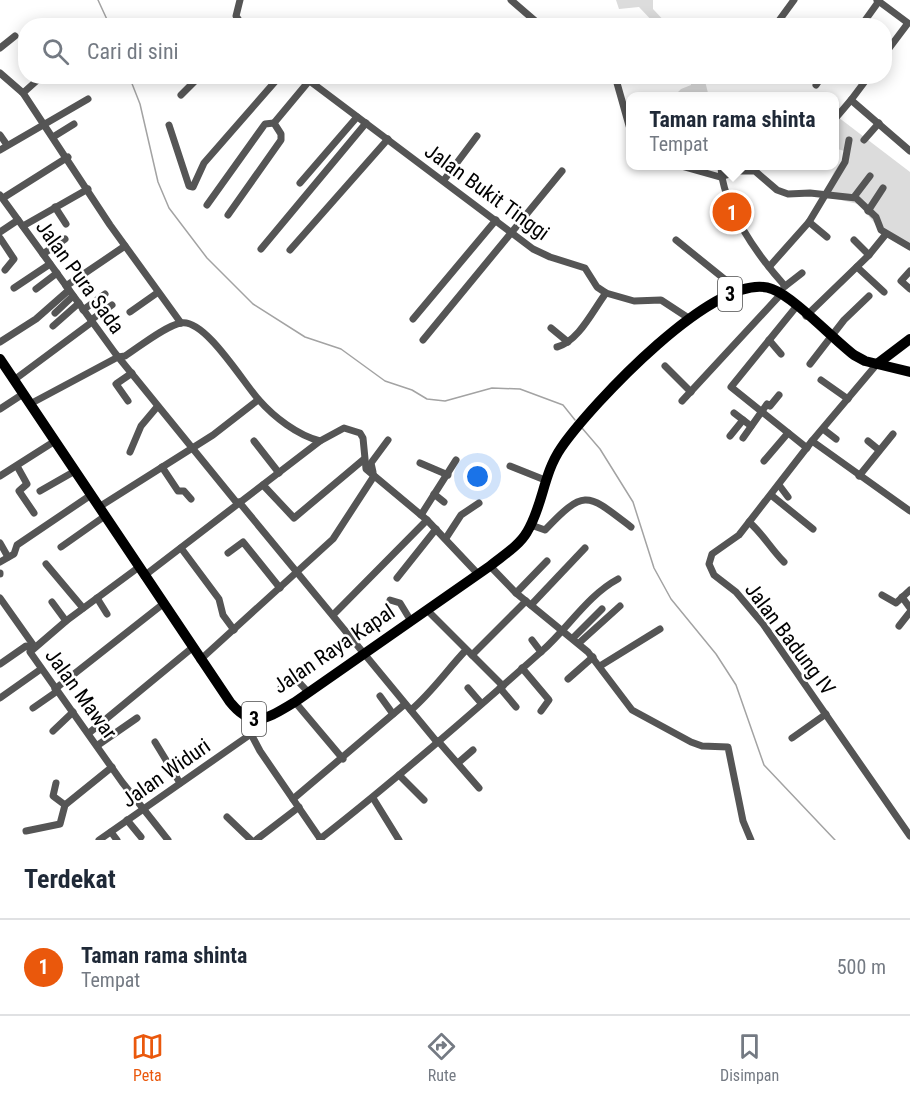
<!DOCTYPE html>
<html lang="id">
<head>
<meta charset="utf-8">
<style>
	:root { --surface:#fff; --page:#f2f2f3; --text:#1f2937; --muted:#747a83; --line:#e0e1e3; --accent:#ea580c }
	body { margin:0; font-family:"Roboto Condensed",sans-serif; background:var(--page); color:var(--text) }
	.you { position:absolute; left:478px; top:477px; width:21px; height:21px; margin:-15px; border:4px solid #fff; border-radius:50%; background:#1a73e8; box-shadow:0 0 0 9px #1a73e833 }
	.badge { display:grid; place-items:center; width:39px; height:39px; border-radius:50%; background:var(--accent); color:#fff; font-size:20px; font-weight:700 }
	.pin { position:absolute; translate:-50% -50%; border:3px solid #fff; box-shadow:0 2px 6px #0006 }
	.popup { position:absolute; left:626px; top:92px; width:213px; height:78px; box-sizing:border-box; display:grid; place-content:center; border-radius:12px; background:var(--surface); filter:drop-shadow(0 2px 4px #0005); font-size:20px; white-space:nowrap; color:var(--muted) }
	.popup b { font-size:22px; color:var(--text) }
	.popup::after { content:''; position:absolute; left:50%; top:100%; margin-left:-12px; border:12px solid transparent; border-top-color:var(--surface) }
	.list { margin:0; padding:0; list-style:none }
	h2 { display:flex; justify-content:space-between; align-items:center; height:78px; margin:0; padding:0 24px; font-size:26px }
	h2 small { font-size:20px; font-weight:400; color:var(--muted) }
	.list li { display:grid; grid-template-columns:39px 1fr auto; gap:18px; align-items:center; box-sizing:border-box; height:96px; padding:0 24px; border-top:2px solid var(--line) }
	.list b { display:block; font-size:22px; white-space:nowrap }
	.list p { margin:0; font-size:20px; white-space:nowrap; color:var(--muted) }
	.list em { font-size:20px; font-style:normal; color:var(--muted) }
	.icon { flex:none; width:33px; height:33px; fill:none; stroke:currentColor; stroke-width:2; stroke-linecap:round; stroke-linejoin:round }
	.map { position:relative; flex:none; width:910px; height:840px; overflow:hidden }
	.search { position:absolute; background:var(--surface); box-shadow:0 3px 15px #0003; left:18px; right:18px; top:18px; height:66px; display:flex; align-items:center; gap:15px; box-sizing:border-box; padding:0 21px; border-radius:24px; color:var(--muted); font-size:22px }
	.sheet { height:174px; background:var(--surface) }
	nav { display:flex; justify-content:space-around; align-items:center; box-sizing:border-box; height:84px; border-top:2px solid var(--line); background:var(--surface); font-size:16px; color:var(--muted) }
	nav a { display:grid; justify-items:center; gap:3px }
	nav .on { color:var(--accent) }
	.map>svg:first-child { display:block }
</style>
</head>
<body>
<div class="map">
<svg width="910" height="840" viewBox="0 0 910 840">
	<rect width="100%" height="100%" fill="#fff"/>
	<g fill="#dcdcdc">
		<path d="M616 0H653V9L668 25H656L639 7 619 9Z"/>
		<path d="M691 77H704L708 93 714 96H674L681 89 691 85Z"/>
		<path d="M834 114 910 172V246L878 227 858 204 823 196 834 172 848 152 834 148Z"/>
	</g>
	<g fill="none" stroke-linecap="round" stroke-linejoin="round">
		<g stroke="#a3a3a3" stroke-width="1.5">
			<path d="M98 0 110 26"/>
			<path d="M129 76 140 104 158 182 169 208 207 258 253 304 305 337 341 349 385 381 412 390 427 399 445 401 492 388 520 389 563 405 575 420"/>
			<path d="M582 428 600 449 633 502 654 568 671 599 716 654 736 685 764 765 835 840"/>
		</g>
		<g stroke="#555" stroke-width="7">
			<path d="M240 0 236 16 243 26"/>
			<path d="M511 0 541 26"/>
			<path d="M877 0 908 23 884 55"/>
			<path d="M775 26 794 0"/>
			<path d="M861 26 879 1"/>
			<path d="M0 48 15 36"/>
			<path d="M0 73 23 93 110 225 181 323"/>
			<path d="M303 76 533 249 550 257 585 268 597 287 606 293 634 301 661 300 690 319"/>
			<path d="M615 76 630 129"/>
			<path d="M869 76 851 100 910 151"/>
			<path d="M816 85 822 76"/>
			<path d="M23 93 42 76"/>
			<path d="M181 95 200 76"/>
			<path d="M834 120 851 100"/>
			<path d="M169 125 189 186 193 187 204 163 280 76"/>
			<path d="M0 135 7 145"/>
			<path d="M53 137 74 124"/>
			<path d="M864 140 879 123"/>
			<path d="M0 150 88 99"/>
			<path d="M681 166 720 177 740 171H755L777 190 788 194 810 193 856 198 876 217 881 230 910 247"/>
			<path d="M721 166C722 206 758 256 785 286"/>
			<path d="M444 180 477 136"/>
			<path d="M300 183 357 117"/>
			<path d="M0 195 115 353 237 503"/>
			<path d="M854 197 870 176"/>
			<path d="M3 198 68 157"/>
			<path d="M207 205 265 124 274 123"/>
			<path d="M55 207 66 224"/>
			<path d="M868 211 883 188"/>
			<path d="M228 215 281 140V134L274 123 309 81"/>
			<path d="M809 222 827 237"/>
			<path d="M23 226 88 189"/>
			<path d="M0 232 18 220"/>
			<path d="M0 238 14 259 5 270"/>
			<path d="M676 240 738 290"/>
			<path d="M854 240 869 255"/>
			<path d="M261 249 366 123"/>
			<path d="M290 250 388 139"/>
			<path d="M43 254 65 239"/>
			<path d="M769 267 809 222 845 162 849 140"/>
			<path d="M857 267 884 292"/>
			<path d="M910 271 901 281 910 289"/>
			<path d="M66 286 125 246"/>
			<path d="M784 287 802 273"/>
			<path d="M14 288 50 264"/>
			<path d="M36 289 57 273"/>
			<path d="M796 307 731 387 807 448"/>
			<path d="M83 310 105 294"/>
			<path d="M130 312 157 293"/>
			<path d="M55 313 73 296"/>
			<path d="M806 316 869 255 886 234"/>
			<path d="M413 319 496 220"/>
			<path d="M91 320 112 305"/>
			<path d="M53 326 79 303"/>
			<path d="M551 328 568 342"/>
			<path d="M423 340 562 171"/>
			<path d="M769 340 781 354"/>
			<path d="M0 342 36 319 69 290"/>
			<path d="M557 347C579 341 593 310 606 293"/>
			<path d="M810 364 844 320 869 296"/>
			<path d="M877 364 812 441 739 535 712 554 709 564 714 575 736 592 763 624 910 836"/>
			<path d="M665 366 691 392"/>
			<path d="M14 380 92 322"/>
			<path d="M821 380 848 399"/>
			<path d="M128 401 116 384 132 373"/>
			<path d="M682 401 781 294"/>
			<path d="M30 404 118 357 125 356C139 347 165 326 181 323 205 318 244 384 259 400 274 417 297 435 320 441L344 428 360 433 363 438 366 469 427 520 478 574"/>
			<path d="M0 409 23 394"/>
			<path d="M734 413 751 426"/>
			<path d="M823 429 836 439"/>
			<path d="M730 436 743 420"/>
			<path d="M743 438 767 404 770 406 779 395"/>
			<path d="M254 441 279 473"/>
			<path d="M812 441 910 511"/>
			<path d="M868 441 879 450"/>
			<path d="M130 452 141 426 157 407"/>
			<path d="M764 461 788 433"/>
			<path d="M420 463 448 475"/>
			<path d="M17 466 27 484 19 491 34 513"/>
			<path d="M510 466 545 480"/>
			<path d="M162 467 178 491H184L191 499"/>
			<path d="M373 472 371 463 388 440"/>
			<path d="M0 476 55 441"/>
			<path d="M859 476 893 434"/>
			<path d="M263 485 294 518 363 460"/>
			<path d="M779 485 788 497"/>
			<path d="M40 491 75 471"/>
			<path d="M434 494 444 502"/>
			<path d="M771 495 813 529"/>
			<path d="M239 502 437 742"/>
			<path d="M99 507 213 435 258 400"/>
			<path d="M421 515 456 460"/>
			<path d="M749 522C763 534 771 549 784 562"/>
			<path d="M531 525 545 530C585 488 587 493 631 527"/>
			<path d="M446 538 461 515 479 503"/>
			<path d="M0 543 8 557"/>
			<path d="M61 547 105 516"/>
			<path d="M181 548 219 599 223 615 234 630"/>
			<path d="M228 553 243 542 280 588"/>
			<path d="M0 562 14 554 17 545 91 495"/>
			<path d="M46 564 83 608"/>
			<path d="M490 566 516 593 588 652 632 710 691 742 702 746 728 747 743 821 751 840"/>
			<path d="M139 567 66 621 30 652 122 782 168 840"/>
			<path d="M0 573V574"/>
			<path d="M144 576 320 441"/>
			<path d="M397 578 436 529"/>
			<path d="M516 593 547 561"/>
			<path d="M882 595 896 603 910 590"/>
			<path d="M902 597 910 608"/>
			<path d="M0 598 34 646"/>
			<path d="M97 598 107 614"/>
			<path d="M390 600 400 603 411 621"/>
			<path d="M52 602 66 621"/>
			<path d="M531 605 585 548"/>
			<path d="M427 610 503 686"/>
			<path d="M333 615 427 520"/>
			<path d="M899 626 910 612"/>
			<path d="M573 638 602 609"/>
			<path d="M532 640 541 652"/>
			<path d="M579 643 620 606"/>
			<path d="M472 655 526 601"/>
			<path d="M200 660 333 539 374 476"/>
			<path d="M0 664 26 646 32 649"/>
			<path d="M600 666 660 629"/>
			<path d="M522 668 549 700 541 711"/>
			<path d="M568 679 593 657"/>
			<path d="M281 688 296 679 308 692"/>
			<path d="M468 688 481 703"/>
			<path d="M500 688 516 707"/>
			<path d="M55 689 163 604"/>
			<path d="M380 696 393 714"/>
			<path d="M0 698 41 669"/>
			<path d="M295 702 343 759"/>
			<path d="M33 708 56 692"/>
			<path d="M411 710C432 692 447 670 466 650"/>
			<path d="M251 718V734L260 751 321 840"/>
			<path d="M53 731 73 712"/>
			<path d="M89 733 192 648"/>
			<path d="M792 738 826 714"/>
			<path d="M438 741 479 788"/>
			<path d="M155 742 180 783"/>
			<path d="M98 745 137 718"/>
			<path d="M458 763 473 750"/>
			<path d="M399 775 424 800"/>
			<path d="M56 783 53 796 65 805"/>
			<path d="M373 798 399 840"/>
			<path d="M293 799 405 704"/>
			<path d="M227 817 251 840"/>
			<path d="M127 820 141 837"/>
			<path d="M26 831 60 824 65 805 112 767"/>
			<path d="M111 832 117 840"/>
			<path d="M320 839C397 779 470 715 542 651 568 628 588 595 618 579"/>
			<path d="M99 840 251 734"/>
			<path d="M256 840 299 807"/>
		</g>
		<g stroke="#000" stroke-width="10">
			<path d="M0 359 230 702C253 731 269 717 295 702L490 566C502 556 519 546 527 532 543 506 543 474 561 448 590 406 718 268 772 289 794 297 833 339 854 355L865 361 910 372"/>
			<path d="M877 364 910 339"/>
		</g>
	</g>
	<g text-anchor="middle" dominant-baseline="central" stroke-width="5" stroke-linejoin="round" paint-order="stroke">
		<g fill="#fff" stroke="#4c4c4c" stroke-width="1.5">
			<rect x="718" y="277" width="24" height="34" rx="4.5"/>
			<rect x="242" y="702" width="24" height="34" rx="4.5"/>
		</g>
		<g font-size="20" font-weight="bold" fill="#000">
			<text x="730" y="294">3</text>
			<text x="254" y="719">3</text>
		</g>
		<g font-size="21" fill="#000" stroke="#fff">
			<text transform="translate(487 192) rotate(36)">Jalan Bukit Tinggi</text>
			<text transform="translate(80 277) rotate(54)">Jalan Pura Sada</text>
			<text transform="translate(790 639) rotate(53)">Jalan Badung IV</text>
			<text transform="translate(334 649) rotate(-34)">Jalan Raya Kapal</text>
			<text transform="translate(81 694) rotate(54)">Jalan Mawar</text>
			<text transform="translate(166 773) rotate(-35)">Jalan Widuri</text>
		</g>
	</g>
</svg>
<div class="you"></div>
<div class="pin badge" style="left:732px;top:212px">1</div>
<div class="popup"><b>Taman rama shinta</b>Tempat</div>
<div class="search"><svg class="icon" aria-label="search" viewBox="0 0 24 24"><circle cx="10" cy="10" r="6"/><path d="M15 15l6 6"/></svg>Cari di sini</div>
</div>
<section class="sheet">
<h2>Terdekat<small></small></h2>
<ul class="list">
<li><span class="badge">1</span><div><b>Taman rama shinta</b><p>Tempat</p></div><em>500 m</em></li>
</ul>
</section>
<nav>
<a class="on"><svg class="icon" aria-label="map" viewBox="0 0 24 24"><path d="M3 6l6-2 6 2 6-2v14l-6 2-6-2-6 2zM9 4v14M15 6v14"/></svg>Peta</a>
<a><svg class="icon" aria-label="directions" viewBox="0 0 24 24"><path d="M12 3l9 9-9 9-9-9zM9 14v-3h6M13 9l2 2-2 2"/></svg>Rute</a>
<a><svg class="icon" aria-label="saved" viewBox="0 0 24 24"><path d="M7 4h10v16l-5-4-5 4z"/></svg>Disimpan</a>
</nav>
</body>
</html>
